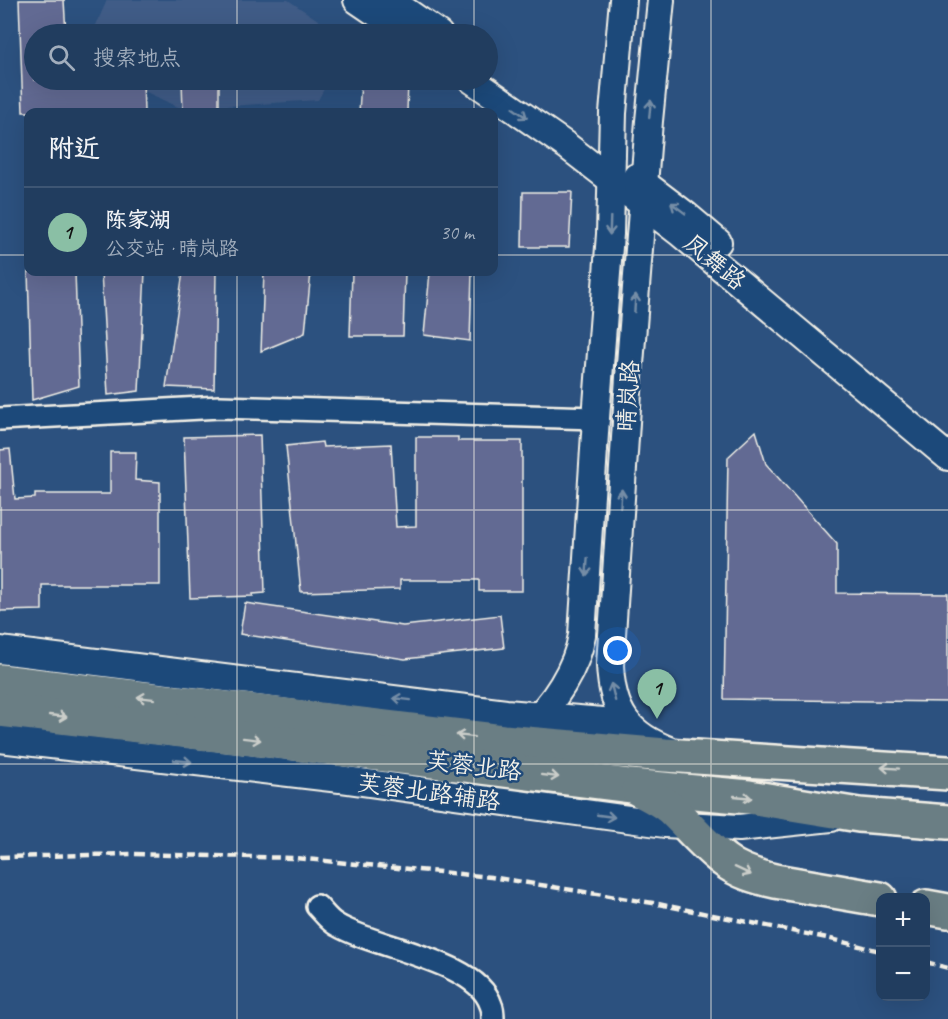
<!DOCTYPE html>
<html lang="zh">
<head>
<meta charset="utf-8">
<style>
	:root { --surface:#213d5f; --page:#2d4868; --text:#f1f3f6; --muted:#a2aebd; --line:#3e5674; --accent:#8abfa5 }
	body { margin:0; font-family:Caveat,"LXGW WenKai TC",sans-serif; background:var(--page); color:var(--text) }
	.controls { position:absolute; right:18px; bottom:18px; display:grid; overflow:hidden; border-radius:12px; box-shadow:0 6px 24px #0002 }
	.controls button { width:54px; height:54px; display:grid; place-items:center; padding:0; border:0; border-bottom:2px solid var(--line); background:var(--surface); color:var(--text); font:30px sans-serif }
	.you { position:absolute; left:618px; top:651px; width:21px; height:21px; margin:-15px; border:4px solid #fff; border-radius:50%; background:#1a73e8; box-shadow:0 0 0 9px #1a73e833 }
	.badge { display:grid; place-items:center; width:39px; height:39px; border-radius:50%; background:var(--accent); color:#111; font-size:20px; font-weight:700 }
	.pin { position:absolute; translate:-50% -50px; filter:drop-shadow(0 2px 3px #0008) }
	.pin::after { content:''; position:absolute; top:32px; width:21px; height:18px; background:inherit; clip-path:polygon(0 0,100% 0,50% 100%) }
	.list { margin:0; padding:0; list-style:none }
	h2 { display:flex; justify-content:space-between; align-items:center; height:78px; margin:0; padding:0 24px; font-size:26px }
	h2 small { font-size:20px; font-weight:400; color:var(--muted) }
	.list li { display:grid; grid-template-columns:39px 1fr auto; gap:18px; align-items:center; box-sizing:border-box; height:90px; padding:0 24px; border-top:2px solid var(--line) }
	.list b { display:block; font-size:22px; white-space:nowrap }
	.list p { margin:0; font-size:20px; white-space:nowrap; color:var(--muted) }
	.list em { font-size:20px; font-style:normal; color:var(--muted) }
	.icon { flex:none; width:33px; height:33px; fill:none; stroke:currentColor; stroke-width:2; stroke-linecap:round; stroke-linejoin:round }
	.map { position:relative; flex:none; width:948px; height:1019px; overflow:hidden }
	.search { position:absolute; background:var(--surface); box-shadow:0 6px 24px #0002; left:24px; top:24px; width:474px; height:66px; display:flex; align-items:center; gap:15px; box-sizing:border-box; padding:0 21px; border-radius:33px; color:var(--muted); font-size:22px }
	.panel { position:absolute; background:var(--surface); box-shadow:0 6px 24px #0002; left:24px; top:108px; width:474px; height:168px; border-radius:12px }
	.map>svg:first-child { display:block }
</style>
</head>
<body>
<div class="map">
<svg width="948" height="1019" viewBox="0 0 948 1019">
	<rect width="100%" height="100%" fill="#2c517f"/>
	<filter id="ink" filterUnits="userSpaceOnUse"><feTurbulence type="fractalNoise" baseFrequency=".0167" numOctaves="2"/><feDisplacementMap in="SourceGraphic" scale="12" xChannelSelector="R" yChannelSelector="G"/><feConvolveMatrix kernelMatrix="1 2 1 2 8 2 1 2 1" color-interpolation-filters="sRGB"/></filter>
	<g filter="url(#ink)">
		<g fill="#405c87">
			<path d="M107 0H288L339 34H92Z"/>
			<path d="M121 80H329L318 100 182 109Z"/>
		</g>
		<g fill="#626b93" stroke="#f4f1e8" stroke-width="1.5">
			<path d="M19 0H64L66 34H34V80H143L144 112H23Z"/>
			<path d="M182 80H219V112H183Z"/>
			<path d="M376 80H408L407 112H359L361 82Z"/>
			<path d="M523 192H572L569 247H522Z"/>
			<path d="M28 272H75L79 386 32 400Z"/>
			<path d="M101 272H145L139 391 108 395Z"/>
			<path d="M183 272H216L214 389 166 387Z"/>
			<path d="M264 272H311L305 333 261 351Z"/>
			<path d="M352 272H405L403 336H350Z"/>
			<path d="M430 272H472L470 341 424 335Z"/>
			<path d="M756 431 766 464 837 544V593L948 594V702L724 699 728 457Z"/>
			<path d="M260 435 265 593 253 594V596L190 598 184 437Z"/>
			<path d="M416 437H458V441H522V591H479V580H400V589L301 592 286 446 322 442 323 447 391 444 396 527 416 526Z"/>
			<path d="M10 449 15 499 35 498V494H110V452H136L135 480 160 482V585H42V610L0 611V450Z"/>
			<path d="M245 603 403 626 500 615 504 648 405 659 240 634Z"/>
		</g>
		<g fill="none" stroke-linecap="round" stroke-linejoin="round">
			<defs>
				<g id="minor">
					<path d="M0 419 220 407 596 418"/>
					<path d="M317 906C323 912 329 921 337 925 375 948 477 960 491 1005 493 1009 493 1015 493 1019"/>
				</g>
				<g id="tertiary">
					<path d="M357 0 407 34"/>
					<path d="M390 0 439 34"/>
					<path d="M661 0 649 121 629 377 610 665C612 712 628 735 672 751"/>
					<path d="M472 80 567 146 681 234 948 457"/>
					<path d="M636 177 686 215 718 242"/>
					<path d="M0 650 506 713 627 723"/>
					<path d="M0 739 340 779 497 801 665 824 739 828 831 818"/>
					<path d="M503 741C511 736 520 732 527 726 553 706 577 667 582 635L596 418 610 234 613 113 623 0"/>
				</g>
				<g id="primary">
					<path d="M0 681 503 741 665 755 948 773"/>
					<path d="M0 710 362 752 630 786 749 797 859 815 948 822"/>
					<path d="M638 789C649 795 660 800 670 808 688 825 704 845 724 860 739 872 757 877 775 881L880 899"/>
					<path d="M926 907 948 911"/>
				</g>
			</defs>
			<use href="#minor" stroke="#f4f1e8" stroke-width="26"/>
			<use href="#tertiary" stroke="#f4f1e8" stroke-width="30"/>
			<use href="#primary" stroke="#f4f1e8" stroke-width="38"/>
			<use href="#minor" stroke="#1f4a7a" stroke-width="21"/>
			<use href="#tertiary" stroke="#1f4a7a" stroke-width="26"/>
			<use href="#primary" stroke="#6b7e84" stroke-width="33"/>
			<g stroke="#f4f1e8" stroke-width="4.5" stroke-dasharray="9 4.5" stroke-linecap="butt">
				<path d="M0 857 132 854 295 858 491 877 653 903 827 938 880 951"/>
				<path d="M926 962 948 968"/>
			</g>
		</g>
		<defs><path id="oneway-shaft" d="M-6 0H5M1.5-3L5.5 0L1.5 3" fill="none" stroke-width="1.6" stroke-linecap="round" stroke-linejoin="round" transform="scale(1.5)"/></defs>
		<g stroke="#748da6">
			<use href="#oneway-shaft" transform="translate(650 109) rotate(-85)"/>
			<use href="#oneway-shaft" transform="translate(520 113) rotate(35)"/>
			<use href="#oneway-shaft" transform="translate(678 208) rotate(-143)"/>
			<use href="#oneway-shaft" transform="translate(610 226) rotate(92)"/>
			<use href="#oneway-shaft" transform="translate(635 303) rotate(-86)"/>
			<use href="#oneway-shaft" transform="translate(621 498) rotate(-86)"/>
			<use href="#oneway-shaft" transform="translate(587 567) rotate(94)"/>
			<use href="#oneway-shaft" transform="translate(613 692) rotate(-104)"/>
			<use href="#oneway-shaft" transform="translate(402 699) rotate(-173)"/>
			<use href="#oneway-shaft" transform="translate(183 761) rotate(6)"/>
			<use href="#oneway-shaft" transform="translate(606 816) rotate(8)"/>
		</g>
		<g stroke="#cbceca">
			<use href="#oneway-shaft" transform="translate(146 698) rotate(-173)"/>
			<use href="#oneway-shaft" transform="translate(58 716) rotate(6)"/>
			<use href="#oneway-shaft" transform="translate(465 736) rotate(-173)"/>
			<use href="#oneway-shaft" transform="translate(252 739) rotate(7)"/>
			<use href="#oneway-shaft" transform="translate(890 768) rotate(-176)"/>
			<use href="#oneway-shaft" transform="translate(550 776) rotate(7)"/>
			<use href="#oneway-shaft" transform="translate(743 797) rotate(6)"/>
			<use href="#oneway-shaft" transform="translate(743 871) rotate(25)"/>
		</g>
	</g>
	<path fill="none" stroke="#f4f1e8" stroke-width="1.5" stroke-opacity="0.55" d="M237 0V34M474 0V34M711 0V1019M237 80V112M474 80V112M0 255H28M494 255H948M237 272V1019M474 272V1019M0 510H948M0 764H948"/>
	<g text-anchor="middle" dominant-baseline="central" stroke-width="5" stroke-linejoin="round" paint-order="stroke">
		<g font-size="24" fill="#f4f1e8" stroke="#1f4a7a">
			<text transform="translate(715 262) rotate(40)">凤舞路</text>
			<text transform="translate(628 396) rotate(-86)">晴岚路</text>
			<text transform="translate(474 766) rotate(7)">芙蓉北路</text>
			<text transform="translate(429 792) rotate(8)">芙蓉北路辅路</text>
		</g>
	</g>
</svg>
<div class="controls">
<button>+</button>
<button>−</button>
</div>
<div class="you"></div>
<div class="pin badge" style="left:657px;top:719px">1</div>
<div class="search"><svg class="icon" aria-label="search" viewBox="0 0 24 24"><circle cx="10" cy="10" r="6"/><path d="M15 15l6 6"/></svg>搜索地点</div>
<section class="panel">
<h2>附近<small></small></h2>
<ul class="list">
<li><span class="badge">1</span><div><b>陈家湖</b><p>公交站 · 晴岚路</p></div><em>30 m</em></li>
</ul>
</section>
</div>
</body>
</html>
